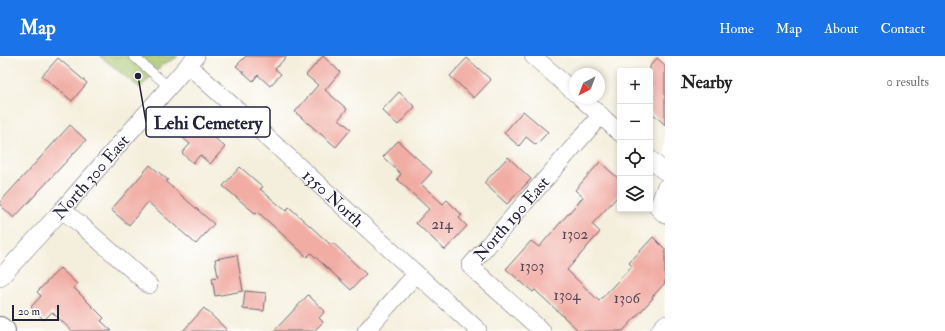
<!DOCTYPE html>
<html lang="en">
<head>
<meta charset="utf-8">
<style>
	:root { --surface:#fff; --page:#f6f6f6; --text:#222; --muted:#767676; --line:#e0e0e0; --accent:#1a73e8 }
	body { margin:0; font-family:"IM FELL Double Pica",serif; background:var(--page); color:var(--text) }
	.controls { position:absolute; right:12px; top:12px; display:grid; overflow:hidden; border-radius:4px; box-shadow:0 2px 6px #0003 }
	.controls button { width:36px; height:36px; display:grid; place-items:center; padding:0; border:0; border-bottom:1px solid var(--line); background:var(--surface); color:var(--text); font:20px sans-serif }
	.compass { position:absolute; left:569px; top:12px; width:36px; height:36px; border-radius:50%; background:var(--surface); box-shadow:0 2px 6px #0003; rotate:222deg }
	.scale { position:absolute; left:12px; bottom:10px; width:47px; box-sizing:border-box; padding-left:4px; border:2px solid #22223b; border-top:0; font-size:11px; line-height:14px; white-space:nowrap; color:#22223b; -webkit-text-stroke:3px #fff; paint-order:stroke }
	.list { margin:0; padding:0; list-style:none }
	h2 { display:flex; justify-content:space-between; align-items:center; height:52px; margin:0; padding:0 16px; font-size:17px }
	h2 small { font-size:13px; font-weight:400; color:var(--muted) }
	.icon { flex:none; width:22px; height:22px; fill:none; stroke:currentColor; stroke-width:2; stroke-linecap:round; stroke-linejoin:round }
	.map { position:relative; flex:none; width:665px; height:275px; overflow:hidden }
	header { display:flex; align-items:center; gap:24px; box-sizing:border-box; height:56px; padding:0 20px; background:var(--accent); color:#fff }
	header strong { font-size:19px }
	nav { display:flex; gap:22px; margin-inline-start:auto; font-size:14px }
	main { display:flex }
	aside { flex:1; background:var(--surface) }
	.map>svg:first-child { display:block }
</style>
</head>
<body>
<header>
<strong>Map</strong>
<nav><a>Home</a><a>Map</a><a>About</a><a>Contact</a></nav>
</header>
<main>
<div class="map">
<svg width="665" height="275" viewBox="0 0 665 275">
	<rect width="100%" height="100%" fill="#fff"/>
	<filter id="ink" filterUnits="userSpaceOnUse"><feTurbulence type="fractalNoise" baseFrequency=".025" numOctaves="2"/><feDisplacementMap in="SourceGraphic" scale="8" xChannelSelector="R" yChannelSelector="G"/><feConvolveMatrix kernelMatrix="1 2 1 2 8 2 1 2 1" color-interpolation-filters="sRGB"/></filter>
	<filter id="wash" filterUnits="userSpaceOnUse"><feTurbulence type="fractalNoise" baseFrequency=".012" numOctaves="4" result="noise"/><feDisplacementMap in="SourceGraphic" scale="16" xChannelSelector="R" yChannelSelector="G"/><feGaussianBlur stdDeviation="0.9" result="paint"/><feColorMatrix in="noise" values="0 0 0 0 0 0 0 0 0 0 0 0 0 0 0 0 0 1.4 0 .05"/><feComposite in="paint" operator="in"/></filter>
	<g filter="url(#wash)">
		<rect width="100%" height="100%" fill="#f4efdd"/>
		<path fill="#a7c56d" stroke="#647454" d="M100 0H178L176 2 163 8 140 32Z"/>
		<g id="blocks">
			<g fill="#f1ada4">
				<path d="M246 0H287L275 13 281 18 270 30 258 19 253 25 236 10Z"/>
				<path d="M323 0 340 16 325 34 347 53 339 63 351 73 336 91 295 56 318 29 306 19Z"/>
				<path d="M58 2 87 27 72 45 42 20Z"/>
				<path d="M467 2 491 24 474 42 450 20Z"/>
				<path d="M657 2 665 9V69L650 55V10Z"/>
				<path d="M399 36 415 51 398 69 382 54Z"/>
				<path d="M523 55 548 76 536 89 526 81 519 90 504 77Z"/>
				<path d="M190 60 225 91 210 108 200 99 193 107 182 97 190 88 176 76Z"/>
				<path d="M70 69 86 84 14 162 0 149V146Z"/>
				<path d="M398 85 432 116 421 128 443 148 447 144 462 159 459 162 467 170 445 194 416 167 429 153 397 123 401 118 383 101Z"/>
				<path d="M508 101 531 123 507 148 484 127Z"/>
				<path d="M600 106 620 124V138L592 168 600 176 567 214 599 245 632 210 629 207 653 181 665 193V227L652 241 653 242 623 275H579L535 234 533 236 506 213 531 185 539 191 583 141 575 134Z"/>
				<path d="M150 109 168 124 166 126 214 168 196 188 148 146 129 169 111 154Z"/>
				<path d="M240 111 263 131 260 133 286 155 289 151 331 189 333 187 366 218 351 234 311 197 307 201 258 156 256 158 223 130Z"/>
				<path d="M237 199 243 235 215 240 212 222 218 221 215 203Z"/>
				<path d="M60 212 77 228 74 232 104 262 101 265 112 275H72L52 256 44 264 31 251 41 240 37 236Z"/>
				<path d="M245 235 266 237 264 255 243 253Z"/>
				<path d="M308 239 325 255 319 262 323 266 314 275H274Z"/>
				<path d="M204 252 228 275H183Z"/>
			</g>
		</g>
	</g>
	<g filter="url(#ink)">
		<use href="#blocks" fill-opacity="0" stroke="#6c6a74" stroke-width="1"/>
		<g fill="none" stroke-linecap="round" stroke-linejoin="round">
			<defs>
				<path id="service" d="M133 0 169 31"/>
				<g id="minor">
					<path d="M533 0 575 37"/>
					<path id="s1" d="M188 9 478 274"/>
					<path d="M581 42 620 77"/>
					<path d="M650 103 665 116"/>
					<path d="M665 132 658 152 665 159"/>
					<path d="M62 154 80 168 149 229"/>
					<path id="s2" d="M0 222 62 154 196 0"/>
					<path d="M366 275 416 218"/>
					<path id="s3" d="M542 275 470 210 601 59"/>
					<path d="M659 275 665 268"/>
				</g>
				<path id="tertiary" d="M0 272 4 275"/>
			</defs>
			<use href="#service" stroke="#6c6a74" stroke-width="10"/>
			<use href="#minor" stroke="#6c6a74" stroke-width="18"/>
			<use href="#tertiary" stroke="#6c6a74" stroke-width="24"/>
			<use href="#service" stroke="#fff" stroke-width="9"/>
			<use href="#minor" stroke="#fff" stroke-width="17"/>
			<use href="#tertiary" stroke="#fff" stroke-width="22"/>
		</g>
	</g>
	<g text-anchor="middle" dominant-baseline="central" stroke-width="3" stroke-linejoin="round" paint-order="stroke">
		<g font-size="15" fill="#564555">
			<text x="442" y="168">214</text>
			<text x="575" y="178">1302</text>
			<text x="532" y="210">1303</text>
			<text x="567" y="239">1304</text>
			<text x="627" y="242">1306</text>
		</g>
		<g font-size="17" fill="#22223b" stroke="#fff">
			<text stroke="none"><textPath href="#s2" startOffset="136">North 300 East</textPath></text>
			<text stroke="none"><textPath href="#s1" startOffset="197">1350 North</textPath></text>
			<text stroke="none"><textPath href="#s3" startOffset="160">North 190 East</textPath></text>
		</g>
	</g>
	<path fill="none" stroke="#22223b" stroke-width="1.5" d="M138 20L146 66"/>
	<circle fill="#22223b" stroke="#fff" stroke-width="1.5" cx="138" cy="20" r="4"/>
	<rect fill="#fff" stroke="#22223b" stroke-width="1.5" x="146" y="51" width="124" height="30" rx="4"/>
	<g font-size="18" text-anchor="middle" font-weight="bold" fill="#22223b">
		<text x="208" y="73">Lehi Cemetery</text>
	</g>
</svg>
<div class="controls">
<button>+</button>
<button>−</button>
<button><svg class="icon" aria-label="locate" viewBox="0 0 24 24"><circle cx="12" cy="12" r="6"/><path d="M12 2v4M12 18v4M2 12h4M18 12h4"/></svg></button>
<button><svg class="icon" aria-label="layers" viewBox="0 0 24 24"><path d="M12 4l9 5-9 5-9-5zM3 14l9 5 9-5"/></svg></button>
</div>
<svg class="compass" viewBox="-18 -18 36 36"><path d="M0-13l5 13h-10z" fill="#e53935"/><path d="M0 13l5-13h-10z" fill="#767676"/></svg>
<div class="scale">20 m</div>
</div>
<aside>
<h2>Nearby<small>0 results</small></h2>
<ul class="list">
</ul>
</aside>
</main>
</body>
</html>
